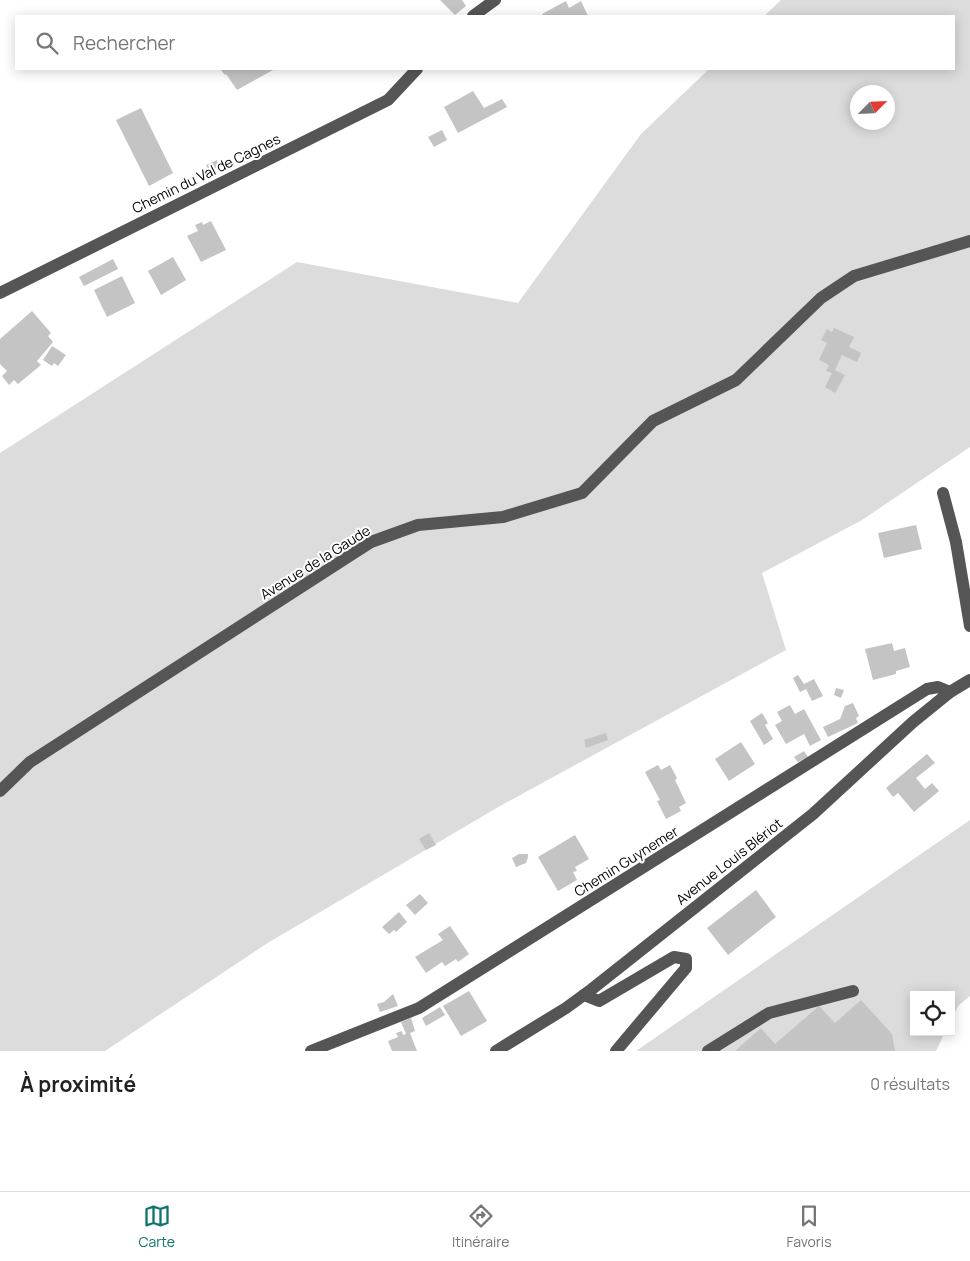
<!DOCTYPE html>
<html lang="fr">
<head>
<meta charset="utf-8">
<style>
	:root { --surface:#fff; --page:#f2f2f2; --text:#222; --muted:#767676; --line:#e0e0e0; --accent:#0f766e }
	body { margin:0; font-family:Manrope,sans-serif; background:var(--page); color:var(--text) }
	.controls { position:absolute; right:15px; bottom:15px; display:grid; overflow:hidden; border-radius:0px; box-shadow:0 2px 12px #0003 }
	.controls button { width:45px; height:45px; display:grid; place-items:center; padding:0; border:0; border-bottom:1px solid var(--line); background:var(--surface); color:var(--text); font:25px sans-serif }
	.compass { position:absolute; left:850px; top:85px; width:45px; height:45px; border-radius:50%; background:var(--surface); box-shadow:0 2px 12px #0003; rotate:66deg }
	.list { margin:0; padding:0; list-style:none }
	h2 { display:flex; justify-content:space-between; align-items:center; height:65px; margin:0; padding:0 20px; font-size:21px }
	h2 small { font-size:16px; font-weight:400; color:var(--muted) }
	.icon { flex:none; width:28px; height:28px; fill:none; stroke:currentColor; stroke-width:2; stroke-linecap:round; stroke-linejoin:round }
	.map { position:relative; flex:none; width:970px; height:1051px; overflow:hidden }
	.search { position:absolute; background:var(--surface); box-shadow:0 2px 12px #0003; left:15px; right:15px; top:15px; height:55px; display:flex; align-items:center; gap:12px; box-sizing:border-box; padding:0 18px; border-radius:0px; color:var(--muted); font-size:19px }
	.sheet { height:140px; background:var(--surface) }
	nav { display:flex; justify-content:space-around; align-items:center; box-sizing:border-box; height:70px; border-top:1px solid var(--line); background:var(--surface); font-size:14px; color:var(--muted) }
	nav a { display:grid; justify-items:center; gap:2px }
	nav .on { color:var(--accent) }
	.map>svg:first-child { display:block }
</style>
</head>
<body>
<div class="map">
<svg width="970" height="1051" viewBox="0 0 970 1051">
	<rect width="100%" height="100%" fill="#fff"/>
	<g fill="#dcdcdc" fill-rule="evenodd">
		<path d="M781 0H970V447L862 520 762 573 786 650 500 806 266 944 105 1051H0V453L297 262 518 303 641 134 709 69H954V16H764ZM858 92H888V122H858Z"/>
		<path d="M970 820V996L958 1006 951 1020V995H914V1032H945L936 1051H636Z"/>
	</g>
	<g fill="#c4c4c4">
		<path d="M440 0H462L466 6 455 15Z"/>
		<path d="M566 1 569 8 581 1 588 16H543L542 14Z"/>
		<path d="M220 69H272L273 70 237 90 226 74 225 75Z"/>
		<path d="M473 91 484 108 502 99 507 107 458 133 444 107Z"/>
		<path d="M141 108 173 173 149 186 116 120Z"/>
		<path d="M442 130 447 140 434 147 428 137Z"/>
		<path d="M217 160 219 167 209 171 206 165Z"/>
		<path d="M211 221 226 250 201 262 187 236 198 231 195 225 202 222 203 225Z"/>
		<path d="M173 257 186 280 161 295 148 271Z"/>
		<path d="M113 259 118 269 84 286 79 277Z"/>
		<path d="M122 276 135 303 107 317 94 290Z"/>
		<path d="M32 311 51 333 48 336 53 342 37 361 41 365 18 384 14 380 9 385 2 376 7 371 0 364V339Z"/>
		<path d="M834 328 854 337 849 347 861 353 857 362 842 355 835 370 845 375 835 393 825 387 832 373 826 371 829 365 819 360 827 343 821 340 827 329 832 332Z"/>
		<path d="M52 346 66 355 58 366 54 363 52 366 43 360Z"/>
		<path d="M916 525 922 549 884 558 878 533Z"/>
		<path d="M892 643 894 651 905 648 910 667 896 671V674L873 680 865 649Z"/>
		<path d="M798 675 804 684 814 679 823 696 812 701 806 689 800 692 793 678Z"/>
		<path d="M836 688 844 690 841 698 834 695Z"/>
		<path d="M853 703 859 716 856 718 858 723 828 737 823 727 840 719 845 706Z"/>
		<path d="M790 705 795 714 804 709 821 740 810 746 804 734 786 744 775 725 782 721 777 712Z"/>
		<path d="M762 713 768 723 765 725 773 739 764 745 750 721Z"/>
		<path d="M606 733 608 740 586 748 584 740Z"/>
		<path d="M741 742 755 764 729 781 715 759Z"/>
		<path d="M804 751 808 757 798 762 794 757Z"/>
		<path d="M927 754 935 763 916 778 925 789 932 783 939 791 914 812 898 793 893 797 886 788Z"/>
		<path d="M658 765 661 770 670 765 677 778 675 780 686 803 679 807 681 811 666 819 657 801 660 800 645 772Z"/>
		<path d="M429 833 436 845 426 850 419 839Z"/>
		<path d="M575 835 589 859 575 867 577 871 573 872 577 880 558 891 538 857Z"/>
		<path d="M519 854H528V857L526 863 516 867 512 858Z"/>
		<path d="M756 890 776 917 728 955 707 928Z"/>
		<path d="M420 894 428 903 415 915 406 905Z"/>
		<path d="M399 912 407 922 396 932 394 930 389 934 382 927Z"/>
		<path d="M450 926 469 954 458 962 456 959 445 966 442 962 426 973 415 957 443 940 438 934Z"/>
		<path d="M469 991 487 1021 461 1036 443 1006Z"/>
		<path d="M393 994 398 1006 380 1012 377 1004 384 1002Z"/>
		<path d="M861 1000 892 1034 895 1051H735L761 1028 775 1044 819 1006 835 1023Z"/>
		<path d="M440 1007 445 1015 426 1026 422 1018Z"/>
		<path d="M411 1018 415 1031 410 1033 417 1051H392L388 1041 398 1037 396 1033 402 1031 403 1035 406 1034 401 1022Z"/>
	</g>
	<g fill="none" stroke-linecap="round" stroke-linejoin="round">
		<g stroke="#555" stroke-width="12">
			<path d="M473 16 495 0"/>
			<path d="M0 293 388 100 417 69"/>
			<path d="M943 493 956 542 970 626"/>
			<path d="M0 791 30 762 371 542 418 525 503 517 582 493 653 421 736 380 821 298 854 276 970 241"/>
			<path d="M584 995 599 1001 674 957 686 959V968L616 1051"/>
			<path d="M311 1051 419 1008 927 689 938 687 950 692"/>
			<path d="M496 1051 566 1008 592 989 813 814 913 722 950 692 970 680"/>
			<path d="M708 1051 769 1013 853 991"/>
		</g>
	</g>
	<g text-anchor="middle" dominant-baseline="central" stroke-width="4" stroke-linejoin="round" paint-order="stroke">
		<g font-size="14" fill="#000" stroke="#fff">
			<text transform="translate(206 173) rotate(-26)">Chemin du Val de Cagnes</text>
			<text transform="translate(315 562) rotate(-32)">Avenue de la Gaude</text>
			<text transform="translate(626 861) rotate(-32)">Chemin Guynemer</text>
			<text transform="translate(729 861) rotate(-38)">Avenue Louis Blériot</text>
		</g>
	</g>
</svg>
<div class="controls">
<button><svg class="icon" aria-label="locate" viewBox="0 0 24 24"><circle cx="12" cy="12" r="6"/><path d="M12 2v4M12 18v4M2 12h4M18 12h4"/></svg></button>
</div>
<svg class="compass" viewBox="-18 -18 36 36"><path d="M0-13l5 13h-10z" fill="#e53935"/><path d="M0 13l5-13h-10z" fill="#767676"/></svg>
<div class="search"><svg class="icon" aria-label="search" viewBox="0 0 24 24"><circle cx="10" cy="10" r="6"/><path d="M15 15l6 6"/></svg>Rechercher</div>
</div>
<section class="sheet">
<h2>À proximité<small>0 résultats</small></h2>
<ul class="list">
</ul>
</section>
<nav>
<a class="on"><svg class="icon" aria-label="map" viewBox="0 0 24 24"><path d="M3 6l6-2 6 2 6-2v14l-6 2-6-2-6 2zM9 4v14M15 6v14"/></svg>Carte</a>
<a><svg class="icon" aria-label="directions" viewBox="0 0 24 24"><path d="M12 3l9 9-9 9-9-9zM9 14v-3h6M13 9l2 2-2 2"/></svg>Itinéraire</a>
<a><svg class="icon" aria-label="saved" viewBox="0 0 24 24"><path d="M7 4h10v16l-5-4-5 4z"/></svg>Favoris</a>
</nav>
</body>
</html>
